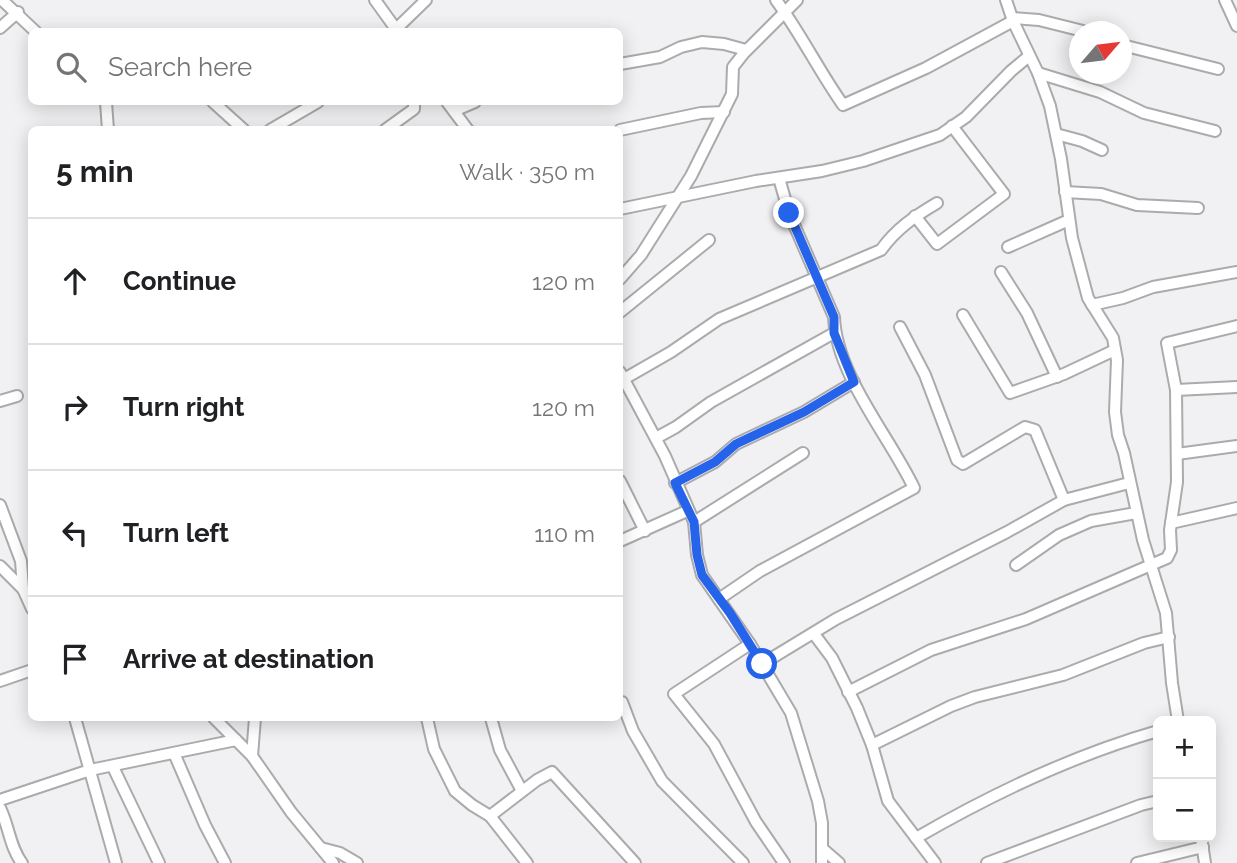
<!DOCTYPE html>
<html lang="en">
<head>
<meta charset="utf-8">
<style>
	:root { --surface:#fff; --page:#f6f6f6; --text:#202124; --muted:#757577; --line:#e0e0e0 }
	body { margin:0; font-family:Raleway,sans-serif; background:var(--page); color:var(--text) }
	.controls { position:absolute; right:21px; bottom:21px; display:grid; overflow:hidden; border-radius:10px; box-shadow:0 4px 18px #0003 }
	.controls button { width:63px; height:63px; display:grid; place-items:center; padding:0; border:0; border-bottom:2px solid var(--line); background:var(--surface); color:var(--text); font:35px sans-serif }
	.compass { position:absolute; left:1069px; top:21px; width:63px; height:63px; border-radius:50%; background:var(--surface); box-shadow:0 4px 18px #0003; rotate:62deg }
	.stop { position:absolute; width:21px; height:21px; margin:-16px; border:5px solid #2563eb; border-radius:50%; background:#fff }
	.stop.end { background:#2563eb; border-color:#fff; box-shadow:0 2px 7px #0008 }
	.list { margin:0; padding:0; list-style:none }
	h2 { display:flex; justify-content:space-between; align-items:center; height:91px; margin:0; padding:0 28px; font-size:30px }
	h2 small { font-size:23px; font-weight:400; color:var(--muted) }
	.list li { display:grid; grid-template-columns:46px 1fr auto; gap:21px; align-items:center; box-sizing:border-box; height:126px; padding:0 28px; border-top:2px solid var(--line) }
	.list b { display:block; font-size:26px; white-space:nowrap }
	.list em { font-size:23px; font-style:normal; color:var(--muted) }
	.icon { flex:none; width:38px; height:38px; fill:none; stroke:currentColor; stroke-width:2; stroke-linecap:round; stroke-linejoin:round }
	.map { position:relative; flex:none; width:1237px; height:863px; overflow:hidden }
	.search { position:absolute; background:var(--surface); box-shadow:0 4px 18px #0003; left:28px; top:28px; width:595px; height:77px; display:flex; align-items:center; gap:18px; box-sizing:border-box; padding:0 24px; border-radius:10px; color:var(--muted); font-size:26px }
	.panel { position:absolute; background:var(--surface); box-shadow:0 4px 18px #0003; left:28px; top:126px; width:595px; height:595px; border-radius:10px }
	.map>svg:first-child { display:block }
</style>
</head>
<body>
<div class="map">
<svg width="1237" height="863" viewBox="0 0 1237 863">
	<rect width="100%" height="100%" fill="#f1f1f3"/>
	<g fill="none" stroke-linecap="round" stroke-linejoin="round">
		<defs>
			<g id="street">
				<path d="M2 0 36 32"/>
				<path d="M375 0 398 32"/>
				<path d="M776 0C801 34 819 71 843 105L926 68 1013 21"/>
				<path d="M1006 0 1013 21 1038 73 1050 106 1061 159 1072 238 1088 298 1113 338 1117 360 1115 412 1118 435 1124 453 1143 540 1166 613 1172 683 1178 721"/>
				<path d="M1225 0 1237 26"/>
				<path d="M1012 18 1039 20 1087 32"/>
				<path d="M0 28 18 12"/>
				<path d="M393 32 426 0"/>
				<path d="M1122 45 1218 69"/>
				<path d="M620 64 660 57 681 47 702 42 724 44 746 50"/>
				<path d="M1038 73 1100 92 1144 113 1215 131"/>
				<path d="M106 102 108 130"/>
				<path d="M213 102 244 130"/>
				<path d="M447 102 468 130"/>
				<path d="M454 111 475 102"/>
				<path d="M270 130 318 102"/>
				<path d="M385 130 414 109V102"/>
				<path d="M620 130 701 113 724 112"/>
				<path d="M1056 134 1082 141 1102 150"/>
				<path d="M1065 192 1101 194 1137 205 1198 208"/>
				<path d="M620 209 756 181 822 171 863 161 940 135 966 117 1011 71 1029 56"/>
				<path d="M915 216 937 244 1004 194 952 126"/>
				<path d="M1008 247 1069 220"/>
				<path d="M1001 272 1027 313 1057 377"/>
				<path d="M620 279 641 255 691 176 732 94 733 67 744 53 797 0"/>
				<path d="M1092 305 1123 298 1153 287 1237 272"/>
				<path d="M620 312 709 240"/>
				<path d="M963 315 1010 393 1064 374 1115 350"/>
				<path d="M900 327 925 375 957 460 963 464 1025 427 1035 430 1064 500"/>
				<path d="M620 372 665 456 694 522 697 555 702 575 750 644 791 713 818 801 822 823V863"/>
				<path d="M624 379 671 352 719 319 881 250C896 229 915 216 937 203"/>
				<path d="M1176 390 1237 387"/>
				<path d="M0 401 17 396"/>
				<path d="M656 438 676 427 711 402 834 333"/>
				<path d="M1177 454 1237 446"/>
				<path d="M620 481 645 531"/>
				<path d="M675 483 715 462 736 444 804 412 854 382"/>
				<path d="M0 505 21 561 23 589"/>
				<path d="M694 522 803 453"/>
				<path d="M1171 523 1237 508"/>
				<path d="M620 541 687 511"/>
				<path d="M1016 565 1059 535 1091 521 1136 513"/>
				<path d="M0 566 23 589 32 609"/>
				<path d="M719 599 760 571 914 488C890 437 836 375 834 317L789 213 779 178"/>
				<path d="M814 634 832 658 857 708 872 745 888 801 935 863"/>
				<path d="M750 644 674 694 714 744 756 822 784 863"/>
				<path d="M762 664 836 619 1007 532 1064 500 1129 483"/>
				<path d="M0 681 32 670"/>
				<path d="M848 692 931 650 1026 619 1167 558 1171 550 1170 530 1177 482 1176 390 1167 343 1237 326"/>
				<path d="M622 702 633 731 662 781 743 863"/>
				<path d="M75 718 116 863"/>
				<path d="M214 718 252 756 291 812 333 863"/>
				<path d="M427 718 434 749 455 791 472 805 490 816 527 863"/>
				<path d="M491 718 500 750 522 791"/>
				<path d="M872 745 951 706 975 697 1063 675 1144 643 1169 637"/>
				<path d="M174 753 205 825 225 863"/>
				<path d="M252 756 255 718"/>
				<path d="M113 767 159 863"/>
				<path d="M0 800 90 770 236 740"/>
				<path d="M0 808C9 826 10 848 22 863"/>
				<path d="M490 816 537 780 552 772 635 863"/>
				<path d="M1201 837 1205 863"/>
				<path d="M916 838C992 794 1074 755 1158 731"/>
				<path d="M321 848 340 853 357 863"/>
				<path d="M824 850 839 863"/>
				<path d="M987 863 1141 805 1158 801"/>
				<path d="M1137 863 1203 847"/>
			</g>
		</defs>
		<use href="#street" stroke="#abaaad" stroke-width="14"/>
		<use href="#street" stroke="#fff" stroke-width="10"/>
	</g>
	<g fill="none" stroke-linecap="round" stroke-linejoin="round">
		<path stroke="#2563eb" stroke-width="9" d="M762 664 730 613 702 575 697 555 694 522 675 483 715 462 736 444 804 412 854 382 834 333V317L789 213"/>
	</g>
</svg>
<div class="controls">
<button>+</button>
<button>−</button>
</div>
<svg class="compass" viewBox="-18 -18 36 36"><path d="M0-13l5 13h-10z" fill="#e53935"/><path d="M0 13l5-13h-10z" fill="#757577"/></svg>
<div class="stop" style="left:762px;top:664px"></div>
<div class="stop end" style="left:789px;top:213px"></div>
<div class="search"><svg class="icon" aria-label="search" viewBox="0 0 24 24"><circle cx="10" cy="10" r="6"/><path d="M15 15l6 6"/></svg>Search here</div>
<section class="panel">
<h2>5 min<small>Walk · 350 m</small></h2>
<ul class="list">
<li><svg class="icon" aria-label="ahead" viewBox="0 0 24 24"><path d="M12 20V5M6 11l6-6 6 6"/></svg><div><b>Continue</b></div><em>120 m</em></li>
<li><svg class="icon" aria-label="right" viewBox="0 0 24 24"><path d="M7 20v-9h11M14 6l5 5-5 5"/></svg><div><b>Turn right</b></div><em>120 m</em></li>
<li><svg class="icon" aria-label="left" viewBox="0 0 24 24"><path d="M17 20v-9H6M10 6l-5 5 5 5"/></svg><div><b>Turn left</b></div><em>110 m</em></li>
<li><svg class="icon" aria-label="arrive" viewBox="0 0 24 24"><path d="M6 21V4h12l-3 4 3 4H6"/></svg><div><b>Arrive at destination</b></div></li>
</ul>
</section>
</div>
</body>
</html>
